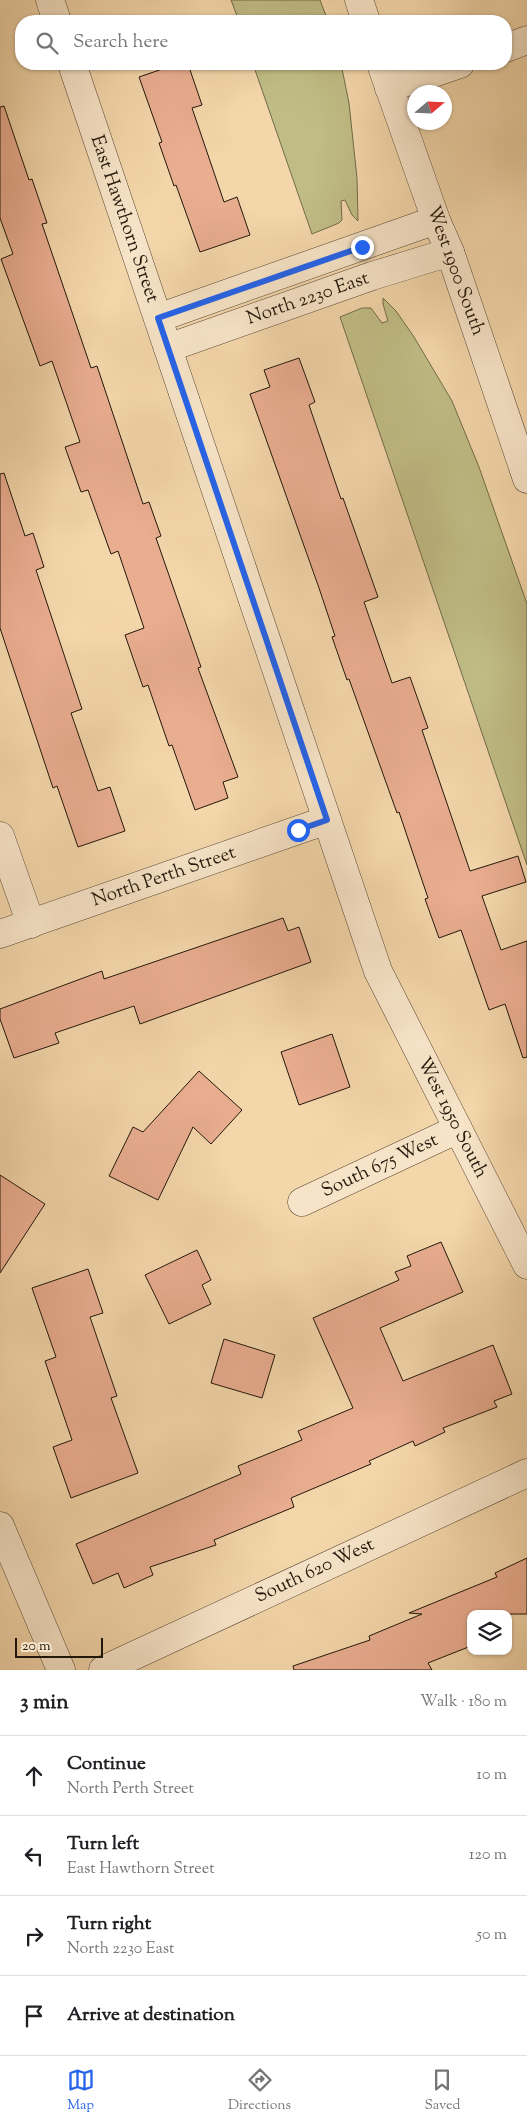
<!DOCTYPE html>
<html lang="en">
<head>
<meta charset="utf-8">
<style>
	:root { --surface:#fff; --page:#f2f2f2; --text:#202124; --muted:#757577; --line:#e0e0e0; --accent:#2563eb }
	body { margin:0; font-family:"Sorts Mill Goudy",serif; background:var(--page); color:var(--text) }
	.controls { position:absolute; right:15px; bottom:15px; display:grid; overflow:hidden; border-radius:10px; box-shadow:0 1px 4px #0004 }
	.controls button { width:45px; height:45px; display:grid; place-items:center; padding:0; border:0; border-bottom:1px solid var(--line); background:var(--surface); color:var(--text); font:25px sans-serif }
	.compass { position:absolute; left:407px; top:85px; width:45px; height:45px; border-radius:50%; background:var(--surface); box-shadow:0 1px 4px #0004; rotate:71deg }
	.scale { position:absolute; left:15px; bottom:12px; width:88px; box-sizing:border-box; padding-left:5px; border:2px solid #22180b; border-top:0; font-size:14px; line-height:18px; white-space:nowrap; color:#22180b; -webkit-text-stroke:4px #f7e4c8; paint-order:stroke }
	.stop { position:absolute; width:15px; height:15px; margin:-11px; border:4px solid #2563eb; border-radius:50%; background:#fff }
	.stop.end { background:#2563eb; border-color:#fff; box-shadow:0 1px 5px #0008 }
	.list { margin:0; padding:0; list-style:none }
	h2 { display:flex; justify-content:space-between; align-items:center; height:65px; margin:0; padding:0 20px; font-size:21px }
	h2 small { font-size:16px; font-weight:400; color:var(--muted) }
	.list li { display:grid; grid-template-columns:32px 1fr auto; gap:15px; align-items:center; box-sizing:border-box; height:80px; padding:0 20px; border-top:1px solid var(--line) }
	.list b { display:block; font-size:19px; white-space:nowrap }
	.list p { margin:0; font-size:16px; white-space:nowrap; color:var(--muted) }
	.list em { font-size:16px; font-style:normal; color:var(--muted) }
	.icon { flex:none; width:28px; height:28px; fill:none; stroke:currentColor; stroke-width:2; stroke-linecap:round; stroke-linejoin:round }
	.map { position:relative; flex:none; width:527px; height:1670px; overflow:hidden }
	.search { position:absolute; background:var(--surface); box-shadow:0 1px 4px #0004; left:15px; right:15px; top:15px; height:55px; display:flex; align-items:center; gap:12px; box-sizing:border-box; padding:0 18px; border-radius:20px; color:var(--muted); font-size:19px }
	.sheet { height:385px; background:var(--surface) }
	nav { display:flex; justify-content:space-around; align-items:center; box-sizing:border-box; height:70px; border-top:1px solid var(--line); background:var(--surface); font-size:14px; color:var(--muted) }
	nav a { display:grid; justify-items:center; gap:2px }
	nav .on { color:var(--accent) }
	.map>svg:first-child { display:block }
</style>
</head>
<body>
<div class="map">
<svg width="527" height="1670" viewBox="0 0 527 1670">
	<rect width="100%" height="100%" fill="#f3d6aa"/>
	<filter id="stains"><feTurbulence type="fractalNoise" baseFrequency=".004" numOctaves="4"/><feColorMatrix values="0 0 0 0 .2 0 0 0 0 .09 0 0 0 0 .02 0 0 0 .5 -.17"/></filter>
	<radialGradient id="worn" r=".72"><stop offset=".6" stop-color="#630" stop-opacity="0"/><stop offset="1" stop-color="#630" stop-opacity=".3"/></radialGradient>
	<g fill="#c0bc85" stroke="#716a48">
		<path d="M231 0H320L328 21H239Z"/>
		<path d="M253 64H341L349 103 357 178 358 221 352 215 345 200 341 201 342 220 339 223 312 234Z"/>
		<path d="M383 298 396 311 414 337 452 401 479 467 527 604V865L340 317 362 308H371L382 323 388 321 383 304Z"/>
	</g>
	<g fill="#e9ad90" stroke="#22180b">
		<path d="M177 64H188L202 105 192 108 224 202 237 197 250 235 200 252 176 185 174 186 159 143 162 142 139 77Z"/>
		<path d="M4 106 29 180 32 179 47 223 42 224 91 368 97 366 143 504 149 502 161 536 156 538 201 667 198 668 238 777 223 782 228 798 195 810 172 745 169 746 148 685 143 687 125 635 144 628 118 551 111 554 88 490 81 492 65 447 80 442 52 361 40 366 1 259 13 254 0 218V107Z"/>
		<path d="M299 358 315 402 309 405 341 499 343 498 378 597 364 602 392 683 410 677 428 728 422 730 470 871 518 856 526 882 482 896 501 950 527 941V1057L523 1058 505 1004 489 1010 461 930 439 938 425 899 428 898 399 812 397 813 349 679 347 680 332 637 335 636 319 588 250 394 270 387 264 370Z"/>
		<path d="M4 473 25 536 33 533 44 567 36 570 82 709 71 713 98 791 110 787 125 831 78 847 57 786 53 788 0 628V474Z"/>
		<path d="M283 918 288 931 299 927 311 962 140 1024 134 1006 55 1033 59 1043 14 1058 0 1019V1009L102 971 104 979Z"/>
		<path d="M332 1034 350 1087 299 1105 281 1052Z"/>
		<path d="M199 1071 242 1110 211 1144 193 1127 158 1200 109 1176 133 1127 143 1132Z"/>
		<path d="M0 1175 45 1204 0 1273Z"/>
		<path d="M441 1242 463 1292 380 1328 403 1381 493 1345 512 1394 494 1401 497 1407 443 1428 445 1432 415 1446 413 1441 369 1461 371 1464 291 1498 294 1507 214 1540 216 1545 150 1567 153 1575 124 1588 118 1573 93 1584 76 1544 241 1474 238 1466 302 1440 298 1431 353 1408 313 1318 399 1280 395 1272 411 1266 407 1256Z"/>
		<path d="M197 1250 211 1280 202 1285 211 1304 169 1324 145 1275Z"/>
		<path d="M88 1269 103 1313 90 1317 117 1396 111 1398 138 1473 71 1498 53 1447 72 1440 45 1361 56 1357 32 1288Z"/>
		<path d="M224 1339 275 1355 262 1398 211 1383Z"/>
		<path d="M527 1558V1614H471V1646L428 1663 432 1670H294L293 1666 370 1640 369 1636 422 1614 409 1613 497 1577 495 1573Z"/>
	</g>
	<g fill="none" stroke-linecap="round" stroke-linejoin="round">
		<defs>
			<g id="minor">
				<path d="M50 0 57 21"/>
				<path d="M506 48 527 40"/>
				<path d="M72 64 378 971 527 1265"/>
				<path d="M389 88 460 64"/>
				<path d="M158 318 436 220"/>
				<path d="M168 348 372 276 450 252"/>
				<path d="M0 836 31 924"/>
				<path d="M0 934 327 820"/>
				<path d="M302 1202 458 1129"/>
				<path d="M0 1526 61 1670"/>
				<path d="M103 1670 527 1473"/>
			</g>
			<g id="tertiary">
				<path d="M359 0 366 21"/>
				<path d="M381 64 436 220 450 252 527 479"/>
			</g>
		</defs>
		<use href="#minor" stroke="#564833" stroke-width="29"/>
		<use href="#tertiary" stroke="#564833" stroke-width="29"/>
		<use href="#minor" stroke="#f7e4c8" stroke-width="28"/>
		<use href="#tertiary" stroke="#f7e4c8" stroke-width="28"/>
	</g>
	<g fill="none" stroke-linecap="round" stroke-linejoin="round">
		<path stroke="#2563eb" stroke-width="6" d="M298 830 327 820 158 318 362 247"/>
	</g>
	<g text-anchor="middle" dominant-baseline="central" stroke-width="5" stroke-linejoin="round" paint-order="stroke">
		<g font-size="19" fill="#22180b" stroke="#f7e4c8">
			<text transform="translate(124 219) rotate(71)">East Hawthorn Street</text>
			<text transform="translate(455 271) rotate(70)">West 1900 South</text>
			<text transform="translate(308 299) rotate(-19)">North 2230 East</text>
			<text transform="translate(164 877) rotate(-19)">North Perth Street</text>
			<text transform="translate(452 1118) rotate(63)">West 1950 South</text>
			<text transform="translate(380 1166) rotate(-25)">South 675 West</text>
			<text transform="translate(315 1571) rotate(-25)">South 620 West</text>
		</g>
	</g>
	<rect width="100%" height="100%" filter="url(#stains)"/>
	<rect width="100%" height="100%" fill="url(#worn)"/>
</svg>
<div class="controls">
<button><svg class="icon" aria-label="layers" viewBox="0 0 24 24"><path d="M12 4l9 5-9 5-9-5zM3 14l9 5 9-5"/></svg></button>
</div>
<svg class="compass" viewBox="-18 -18 36 36"><path d="M0-13l5 13h-10z" fill="#e53935"/><path d="M0 13l5-13h-10z" fill="#757577"/></svg>
<div class="scale">20 m</div>
<div class="stop" style="left:298px;top:830px"></div>
<div class="stop end" style="left:362px;top:247px"></div>
<div class="search"><svg class="icon" aria-label="search" viewBox="0 0 24 24"><circle cx="10" cy="10" r="6"/><path d="M15 15l6 6"/></svg>Search here</div>
</div>
<section class="sheet">
<h2>3 min<small>Walk · 180 m</small></h2>
<ul class="list">
<li><svg class="icon" aria-label="ahead" viewBox="0 0 24 24"><path d="M12 20V5M6 11l6-6 6 6"/></svg><div><b>Continue</b><p>North Perth Street</p></div><em>10 m</em></li>
<li><svg class="icon" aria-label="left" viewBox="0 0 24 24"><path d="M17 20v-9H6M10 6l-5 5 5 5"/></svg><div><b>Turn left</b><p>East Hawthorn Street</p></div><em>120 m</em></li>
<li><svg class="icon" aria-label="right" viewBox="0 0 24 24"><path d="M7 20v-9h11M14 6l5 5-5 5"/></svg><div><b>Turn right</b><p>North 2230 East</p></div><em>50 m</em></li>
<li><svg class="icon" aria-label="arrive" viewBox="0 0 24 24"><path d="M6 21V4h12l-3 4 3 4H6"/></svg><div><b>Arrive at destination</b></div></li>
</ul>
</section>
<nav>
<a class="on"><svg class="icon" aria-label="map" viewBox="0 0 24 24"><path d="M3 6l6-2 6 2 6-2v14l-6 2-6-2-6 2zM9 4v14M15 6v14"/></svg>Map</a>
<a><svg class="icon" aria-label="directions" viewBox="0 0 24 24"><path d="M12 3l9 9-9 9-9-9zM9 14v-3h6M13 9l2 2-2 2"/></svg>Directions</a>
<a><svg class="icon" aria-label="saved" viewBox="0 0 24 24"><path d="M7 4h10v16l-5-4-5 4z"/></svg>Saved</a>
</nav>
</body>
</html>
